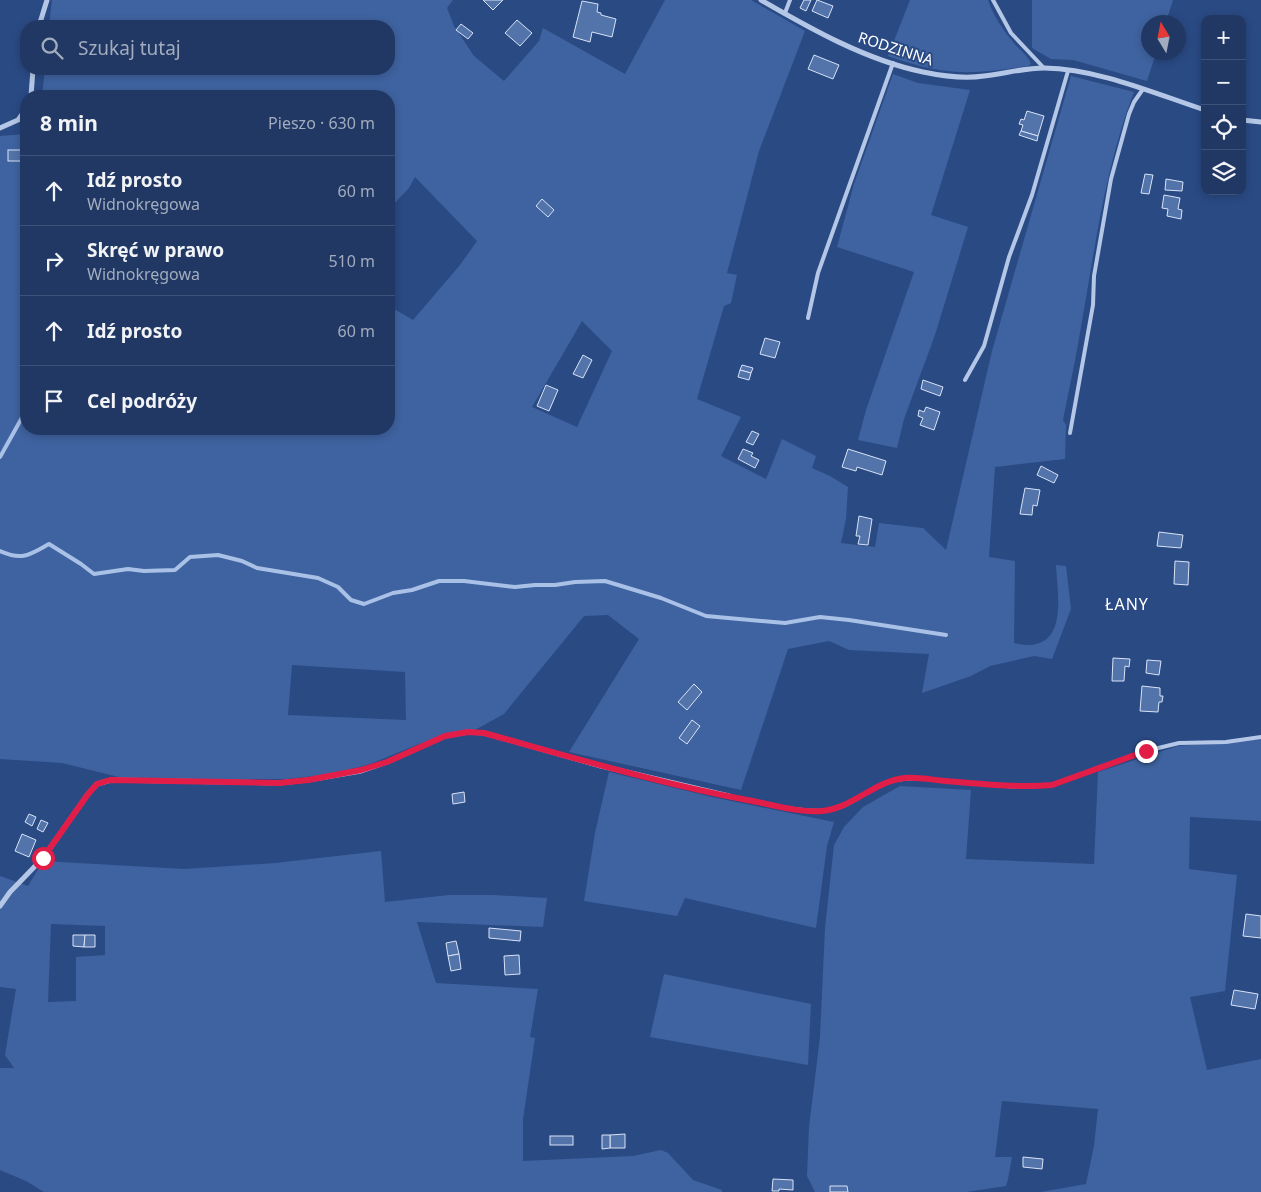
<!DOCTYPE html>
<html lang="pl">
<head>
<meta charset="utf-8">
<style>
	:root { --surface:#203863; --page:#2d436c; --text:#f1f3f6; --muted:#a2acbe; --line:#3d5278 }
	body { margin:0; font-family:"Noto Sans",sans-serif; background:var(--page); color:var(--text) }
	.controls { position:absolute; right:15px; top:15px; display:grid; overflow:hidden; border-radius:10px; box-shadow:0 2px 8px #0003 }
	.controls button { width:45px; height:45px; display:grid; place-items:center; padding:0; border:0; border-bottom:1px solid var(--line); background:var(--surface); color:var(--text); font:25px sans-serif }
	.compass { position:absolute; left:1141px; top:15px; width:45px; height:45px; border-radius:50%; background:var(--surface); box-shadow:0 2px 8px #0003; rotate:350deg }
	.stop { position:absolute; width:15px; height:15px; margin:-11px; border:4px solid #e11d48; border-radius:50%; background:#fff }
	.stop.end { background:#e11d48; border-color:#fff; box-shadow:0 1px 5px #0008 }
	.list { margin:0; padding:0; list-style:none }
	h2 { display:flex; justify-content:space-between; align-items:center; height:65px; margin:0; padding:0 20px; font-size:21px }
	h2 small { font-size:16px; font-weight:400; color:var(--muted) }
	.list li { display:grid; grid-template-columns:32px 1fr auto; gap:15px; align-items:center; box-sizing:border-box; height:70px; padding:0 20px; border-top:1px solid var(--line) }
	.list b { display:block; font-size:19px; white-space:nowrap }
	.list p { margin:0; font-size:16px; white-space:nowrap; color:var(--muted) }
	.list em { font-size:16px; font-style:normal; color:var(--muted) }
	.icon { flex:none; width:28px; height:28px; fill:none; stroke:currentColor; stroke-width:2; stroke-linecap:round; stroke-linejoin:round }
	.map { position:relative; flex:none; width:1261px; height:1192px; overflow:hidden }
	.search { position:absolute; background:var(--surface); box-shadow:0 2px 8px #0003; left:20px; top:20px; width:375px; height:55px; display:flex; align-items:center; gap:12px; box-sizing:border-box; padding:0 18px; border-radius:20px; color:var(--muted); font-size:19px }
	.panel { position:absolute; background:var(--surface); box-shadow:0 2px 8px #0003; left:20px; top:90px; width:375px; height:345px; border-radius:20px }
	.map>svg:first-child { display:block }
</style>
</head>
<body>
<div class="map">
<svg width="1261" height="1192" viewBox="0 0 1261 1192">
	<rect width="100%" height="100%" fill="#2a4a84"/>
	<g fill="#3f63a0" fill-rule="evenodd">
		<path d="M52 0H453L447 8 454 26 474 56 504 81 539 41 543 28 625 74 665 0H751L805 31 759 151 727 273 737 275 731 303 724 306 697 399 741 417 721 456 766 479 782 439 816 456 812 468 830 476 848 487 846 519 841 543 875 547 879 523 923 528 946 550 992 351 1071 76 1134 92C1105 167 1095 248 1081 327 1076 358 1069 389 1063 420L1066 425 1065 459 995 467 989 557 1015 561 1014 643C1019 644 1025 645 1030 645 1068 643 1057 591 1056 565L1066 566 1071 609 1052 659 1034 656 990 666 971 676 922 693 929 654 849 650 829 641 788 649 741 790 569 752 639 639 608 615 584 616 504 714 473 731 456 733 419 744 370 764 334 774 286 779H127L62 763 0 759V136L26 134V429H389V306L413 320 460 265 477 241 415 177 409 188 389 209V96H42L45 69H389V26H49ZM582 321 612 351 577 427 532 407ZM292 665 405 672 406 720 288 715Z"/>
		<path d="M910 0H988C993 15 1003 30 1013 42 1019 50 1028 55 1031 64L1028 66C1006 69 982 73 959 72 935 71 911 64 888 56Z"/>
		<path d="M1032 0H1173L1166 22H1148V52L1156 53 1147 81 1073 60 1051 59 1032 48Z"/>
		<path d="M893 74 918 83 970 90 931 215 968 227 935 335 904 419 897 448 858 440 866 410 914 272 837 247 854 184Z"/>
		<path d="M1261 738V821L1190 817 1189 869 1237 875 1225 991 1190 997 1207 1070 1261 1059V1192H1041L1086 1184 1094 1146 1098 1109 1002 1101 995 1157H1012L1008 1179 1006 1186 966 1192H815L807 1176 809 1127 820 1037 825 928 834 845 844 827 863 807 900 786 971 790 966 859 1094 864 1098 772 1178 746Z"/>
		<path d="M609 772 712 797 834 822 827 846 816 928 685 898 677 916 584 901 595 833Z"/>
		<path d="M381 851 385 902 449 895H493L547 898 543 927 417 922 436 983 538 989 530 1037 535 1038 523 1119V1161L633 1156 661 1150 668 1153 693 1180 722 1190V1192H44L26 1181 0 1170V1068H14L5 1055 16 989 0 987V876L28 886 43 861 184 869 275 863ZM51 924 105 926V955L76 957V1001L48 1002Z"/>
		<path d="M664 974 811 1004 808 1065 650 1037Z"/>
	</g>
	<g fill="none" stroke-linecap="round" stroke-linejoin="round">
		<g stroke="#aac1e7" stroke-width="4">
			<path d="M0 457 24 414 26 399"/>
			<path d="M0 551C23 561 29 555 49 544L81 564 94 574 128 569 144 571 175 570 190 557 218 555 242 561 257 568 318 578 338 587 351 600 364 604 393 593 412 590 439 581H464L515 587 535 585H555L575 582 605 581 661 598 706 616 785 623 820 617 849 620 946 635"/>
		</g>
	</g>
	<g fill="#5373ab" stroke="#d8e3f6">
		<path d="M483 0H503L493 10Z"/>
		<path d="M804 0H811L806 11 800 8Z"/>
		<path d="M817 0 833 6 828 18 812 11Z"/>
		<path d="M582 1 598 4 597 12 601 13V15L616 19 612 37 592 32 590 42 573 37Z"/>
		<path d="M517 20 532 33 520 46 505 33Z"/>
		<path d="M461 24 473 33 468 39 456 30Z"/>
		<path d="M814 55 839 65 833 79 808 69Z"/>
		<path d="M1027 111 1044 116 1038 136 1021 131 1023 125 1019 124 1021 119 1024 120Z"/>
		<path d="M1021 131 1038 136 1037 141 1019 135Z"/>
		<rect x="8" y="150" width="18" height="11"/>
		<path d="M1145 174 1153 175 1149 194 1141 193Z"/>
		<path d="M1166 179 1183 182 1182 191 1165 190Z"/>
		<path d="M1164 195 1180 198 1178 209 1182 210 1181 219 1167 216 1168 209 1162 208Z"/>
		<path d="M542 199 554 210 548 217 536 206Z"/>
		<path d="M765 338 780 342 775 358 760 354Z"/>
		<path d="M583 355 592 360 583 378 573 374Z"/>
		<path d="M742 365 753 368 751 373 740 370Z"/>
		<path d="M740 370 751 373 749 380 738 377Z"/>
		<path d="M923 380 943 387 940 396 921 389Z"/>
		<path d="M546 385 558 390 549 411 537 406Z"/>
		<path d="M926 407 940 412 934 430 920 425 923 418 918 416 919 410 924 412Z"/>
		<path d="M752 431 759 434 753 445 746 442Z"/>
		<path d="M743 449 753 453 751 456 759 460 755 468 738 459Z"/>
		<path d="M848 449 886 461 882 475 857 467 856 471 842 467Z"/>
		<path d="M1041 466 1058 475 1054 483 1037 475Z"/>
		<path d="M1025 488 1040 490 1037 506 1033 505 1032 515 1020 514Z"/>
		<path d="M859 516 872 519 868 545 858 544 860 536H856Z"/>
		<path d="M1159 532 1183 535 1181 548 1157 546Z"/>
		<path d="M1175 561 1189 562 1188 585 1174 584Z"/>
		<path d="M1113 658 1130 659 1129 667 1125 666 1124 681H1112Z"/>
		<path d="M1147 660 1161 661 1159 675 1146 673Z"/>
		<path d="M694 684 702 692 687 710 678 702Z"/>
		<path d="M1142 686 1160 688V696H1163L1162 702H1159L1158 712 1140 711Z"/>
		<path d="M692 720 700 726 687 744 679 738Z"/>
		<path d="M464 792 465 802 453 804 452 794Z"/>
		<path d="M29 814 36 817 32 826 25 822Z"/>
		<path d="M41 820 48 823 43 832 37 829Z"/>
		<path d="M22 834 36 840 29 857 15 851Z"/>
		<path d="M1246 914 1261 916V938L1243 936Z"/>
		<path d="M489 928 521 931 520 941 489 938Z"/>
		<path d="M73 935H85L84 947 73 946Z"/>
		<path d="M85 935H95V947H84Z"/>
		<path d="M456 941 459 954 448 956 446 943Z"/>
		<path d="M459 954 461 969 451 971 448 956Z"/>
		<path d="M519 955 520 974 505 975 504 956Z"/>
		<path d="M1234 990 1258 994 1255 1009 1231 1005Z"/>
		<path d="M625 1134V1148H610V1135Z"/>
		<path d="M602 1135H610V1148L602 1149Z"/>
		<rect x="550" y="1136" width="23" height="9"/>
		<path d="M1023 1157 1043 1159 1042 1169 1023 1167Z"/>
		<path d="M773 1179 793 1180V1190L779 1189V1191H772Z"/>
		<path d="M830 1186H847L848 1192H830Z"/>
	</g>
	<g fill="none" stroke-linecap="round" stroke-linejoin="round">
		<g stroke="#b5c7e7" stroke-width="4">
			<path d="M993 0 1011 33 1044 68"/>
			<path d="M785 13 790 0"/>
			<path d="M808 318 818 273 893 63"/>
			<path d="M965 380 984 346 1009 257 1032 195 1068 71"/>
			<path d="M1070 433 1093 305 1094 276 1111 179 1129 114 1134 102 1143 89"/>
			<path d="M729 796C758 802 813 818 841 807 863 798 879 781 903 779 918 777 934 780 949 781 983 784 1018 789 1052 785L1146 751 1179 743 1226 742 1261 737"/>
		</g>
		<g stroke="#b5c7e7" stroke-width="5">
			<path d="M761 0C811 29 866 60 923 72 942 76 964 79 984 76 1003 74 1024 68 1044 68 1099 69 1153 93 1205 110"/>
			<path d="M39 26 47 0"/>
			<path d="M31 96 33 69"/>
			<path d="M1242 120 1261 122"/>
			<path d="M0 128 18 120 26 109"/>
			<path d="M0 906 10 892 43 858 88 794 97 784 111 780 279 783 308 780 361 771 387 762 445 736 468 732 484 733 601 766 729 796"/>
		</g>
	</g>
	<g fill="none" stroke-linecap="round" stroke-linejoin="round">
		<path stroke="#e11d48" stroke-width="6" d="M43 858 88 794 97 784 110 780 279 783 308 780 361 770 387 762 445 736 468 732 484 733C571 757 658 783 747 800 770 804 799 813 822 811 853 808 874 781 905 778 919 777 933 780 946 781 981 784 1017 788 1052 785L1146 751"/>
	</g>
	<g text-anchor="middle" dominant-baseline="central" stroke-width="4" stroke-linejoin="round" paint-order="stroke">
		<g font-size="15" fill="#fff" stroke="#2a4a84">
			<text transform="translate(896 48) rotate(18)">RODZINNA</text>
		</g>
		<g font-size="16" letter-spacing="1" fill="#fff" stroke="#2a4a84">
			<text x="1127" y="604">ŁANY</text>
		</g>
	</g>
</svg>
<div class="controls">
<button>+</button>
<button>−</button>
<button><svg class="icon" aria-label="locate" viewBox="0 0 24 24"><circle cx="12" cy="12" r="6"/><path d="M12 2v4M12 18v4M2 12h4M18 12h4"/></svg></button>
<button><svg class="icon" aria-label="layers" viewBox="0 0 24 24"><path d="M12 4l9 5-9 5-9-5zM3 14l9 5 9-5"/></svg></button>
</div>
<svg class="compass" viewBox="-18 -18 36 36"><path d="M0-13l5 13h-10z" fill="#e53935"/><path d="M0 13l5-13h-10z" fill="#a2acbe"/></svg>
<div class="stop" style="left:43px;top:858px"></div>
<div class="stop end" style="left:1146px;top:751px"></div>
<div class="search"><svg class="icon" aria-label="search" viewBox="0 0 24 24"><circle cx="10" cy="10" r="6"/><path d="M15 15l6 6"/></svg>Szukaj tutaj</div>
<section class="panel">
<h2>8 min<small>Pieszo · 630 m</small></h2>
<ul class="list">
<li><svg class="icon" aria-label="ahead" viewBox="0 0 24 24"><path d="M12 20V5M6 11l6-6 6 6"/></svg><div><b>Idź prosto</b><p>Widnokręgowa</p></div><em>60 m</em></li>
<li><svg class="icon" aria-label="right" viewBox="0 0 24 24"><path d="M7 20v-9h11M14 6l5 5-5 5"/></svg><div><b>Skręć w prawo</b><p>Widnokręgowa</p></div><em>510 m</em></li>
<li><svg class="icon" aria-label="ahead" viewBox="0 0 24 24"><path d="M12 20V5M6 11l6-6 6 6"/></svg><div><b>Idź prosto</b></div><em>60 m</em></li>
<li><svg class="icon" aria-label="arrive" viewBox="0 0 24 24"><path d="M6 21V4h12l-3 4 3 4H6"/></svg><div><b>Cel podróży</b></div></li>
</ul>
</section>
</div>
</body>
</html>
